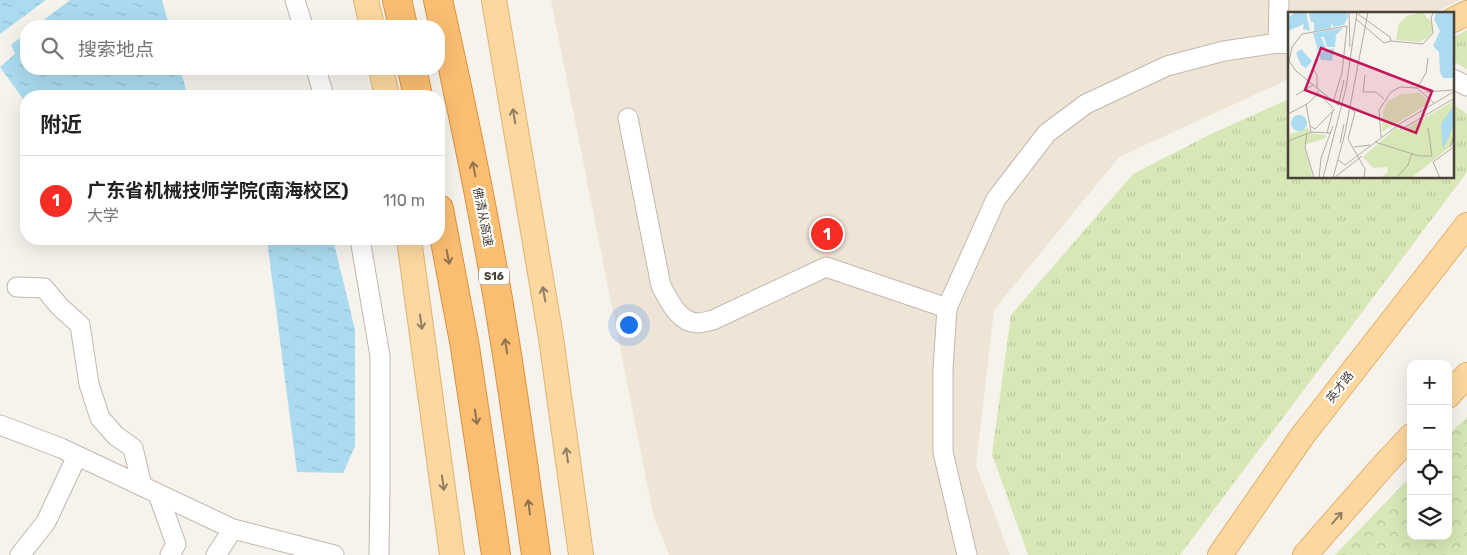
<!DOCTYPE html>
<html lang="zh">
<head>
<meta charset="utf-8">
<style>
	:root { --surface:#fff; --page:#f6f6f6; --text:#222; --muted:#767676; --line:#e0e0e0; --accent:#f52d24 }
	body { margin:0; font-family:Rubik,"Noto Sans SC",sans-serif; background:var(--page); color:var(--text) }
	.controls { position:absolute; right:15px; bottom:15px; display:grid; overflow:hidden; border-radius:10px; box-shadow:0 5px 20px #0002 }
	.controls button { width:45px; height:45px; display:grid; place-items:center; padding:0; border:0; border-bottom:1px solid var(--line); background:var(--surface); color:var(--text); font:25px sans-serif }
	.you { position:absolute; left:628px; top:324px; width:18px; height:18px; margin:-12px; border:4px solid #fff; border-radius:50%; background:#1a73e8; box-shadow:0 0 0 8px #1a73e833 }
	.badge { display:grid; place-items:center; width:32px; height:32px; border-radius:50%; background:var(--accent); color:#fff; font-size:16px; font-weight:700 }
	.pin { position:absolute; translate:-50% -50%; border:2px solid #fff; box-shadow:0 1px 5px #0006 }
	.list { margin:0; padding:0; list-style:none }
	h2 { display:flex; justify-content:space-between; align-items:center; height:65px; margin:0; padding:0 20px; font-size:21px }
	h2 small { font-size:16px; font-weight:400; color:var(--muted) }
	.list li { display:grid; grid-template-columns:32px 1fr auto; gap:15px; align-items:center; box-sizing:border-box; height:90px; padding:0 20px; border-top:1px solid var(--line) }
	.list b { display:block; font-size:19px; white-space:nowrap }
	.list p { margin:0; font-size:16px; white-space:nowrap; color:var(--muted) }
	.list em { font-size:16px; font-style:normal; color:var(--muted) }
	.icon { flex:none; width:28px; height:28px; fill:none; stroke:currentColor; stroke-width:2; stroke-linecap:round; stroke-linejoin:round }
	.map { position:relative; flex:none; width:1467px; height:555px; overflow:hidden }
	.search { position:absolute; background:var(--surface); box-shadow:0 5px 20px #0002; left:20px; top:20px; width:425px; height:55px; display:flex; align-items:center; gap:12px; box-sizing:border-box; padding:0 18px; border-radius:20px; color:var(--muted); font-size:19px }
	.panel { position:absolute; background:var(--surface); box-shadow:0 5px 20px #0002; left:20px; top:90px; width:425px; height:155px; border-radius:20px }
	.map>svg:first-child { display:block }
</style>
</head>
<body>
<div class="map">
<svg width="1467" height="555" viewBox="0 0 1467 555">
	<defs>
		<pattern id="grass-tufts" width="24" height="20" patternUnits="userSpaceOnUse" patternTransform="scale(1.25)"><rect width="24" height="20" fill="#d7e8b6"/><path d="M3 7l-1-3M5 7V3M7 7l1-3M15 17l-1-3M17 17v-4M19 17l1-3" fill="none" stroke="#bac89d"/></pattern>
		<pattern id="forest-crowns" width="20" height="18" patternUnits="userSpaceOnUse" patternTransform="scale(1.25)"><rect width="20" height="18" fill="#d7e8b6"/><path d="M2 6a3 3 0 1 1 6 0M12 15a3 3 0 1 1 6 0" fill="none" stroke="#bac89d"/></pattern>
		<pattern id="water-ripples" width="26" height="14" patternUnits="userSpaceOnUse" patternTransform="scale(1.25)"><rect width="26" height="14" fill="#abdbf0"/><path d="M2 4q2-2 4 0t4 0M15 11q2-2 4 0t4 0" fill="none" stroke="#95bdcf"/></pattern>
	</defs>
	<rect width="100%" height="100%" fill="#f6f2ec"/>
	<path fill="#eee5d7" d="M551 0H1460L1431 14H1290L1289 79 1119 157 994 310 976 465 1010 555H669L653 514Z"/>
	<g fill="url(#grass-tufts)">
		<path d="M1467 30V69L1453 61V37Z"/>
		<path d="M1289 99 1290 178H1453V104L1467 114V172L1180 555H1028L992 454 1011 315 1133 174 1211 134Z"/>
	</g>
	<path fill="url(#forest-crowns)" d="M1467 417V555H1335L1411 476V536H1448V436Z"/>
	<g fill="url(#water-ripples)">
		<path d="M0 0H46L0 34Z"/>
		<path d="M70 0H162L169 26H36Z"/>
		<path d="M26 33V69H180L188 96H26V103L0 67 15 54 11 45Z"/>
		<path d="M279 239H333L355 330V446L343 473 297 472 267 240Z"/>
	</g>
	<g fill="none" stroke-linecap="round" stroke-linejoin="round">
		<defs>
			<g id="minor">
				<path d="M295 0 303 26"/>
				<path d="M1278 43 1279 0"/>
				<path d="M316 69 324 96"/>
				<path d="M1453 79 1467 86"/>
				<path d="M628 118 661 286C669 300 678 322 697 323 702 323 708 321 713 320L826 267 947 308"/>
				<path d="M360 239 380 356V488L379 555"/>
				<path d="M17 287 44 288 60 307 80 325 89 384 100 418 116 436 133 448 142 486"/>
				<path d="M0 425 61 448 233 529 334 555"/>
				<path d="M158 494 176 544 170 555"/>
				<path d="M20 555 46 522 77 456"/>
				<path d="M216 555 233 529"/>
				<path d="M967 555 943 452V369L947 308 996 199 1047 133 1086 104 1167 66 1224 51 1278 43 1290 44"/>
			</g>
			<g id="major">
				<path d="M366 0 372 26"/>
				<path d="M494 0 551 338 581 555"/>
				<path d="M1453 20 1467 13"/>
				<path d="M381 69 387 96"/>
				<path d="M409 239 452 555"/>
				<path d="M1448 396 1467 375"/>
				<path d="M1220 555 1303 435 1467 225"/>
				<path d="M1305 555 1383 466 1411 436"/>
			</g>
			<g id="highway">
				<path d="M397 0 403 26"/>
				<path d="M438 0C459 94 479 187 495 282 511 372 523 464 536 555"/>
				<path d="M412 69 418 96"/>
				<path d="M439 209 465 347 496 555"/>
			</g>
		</defs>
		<use href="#minor" stroke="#c1b8ae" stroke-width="21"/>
		<use href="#major" stroke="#e2b26e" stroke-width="26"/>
		<use href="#highway" stroke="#db9141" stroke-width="30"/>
		<use href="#minor" stroke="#fff" stroke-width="19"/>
		<use href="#major" stroke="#fcd79f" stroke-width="24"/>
		<use href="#highway" stroke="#fabe72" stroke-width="28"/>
	</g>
	<defs><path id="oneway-shaft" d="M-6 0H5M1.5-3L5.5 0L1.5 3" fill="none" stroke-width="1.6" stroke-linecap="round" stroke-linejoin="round" transform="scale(1.25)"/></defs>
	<g stroke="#917e62">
		<use href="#oneway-shaft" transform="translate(514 116) rotate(-100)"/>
		<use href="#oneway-shaft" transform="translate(544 294) rotate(-100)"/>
		<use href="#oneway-shaft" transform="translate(421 322) rotate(82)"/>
		<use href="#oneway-shaft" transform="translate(567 455) rotate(-98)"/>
		<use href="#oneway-shaft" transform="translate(443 483) rotate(82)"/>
		<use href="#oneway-shaft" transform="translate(1337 518) rotate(-49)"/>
	</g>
	<g stroke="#907450">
		<use href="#oneway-shaft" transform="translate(474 169) rotate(-101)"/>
		<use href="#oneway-shaft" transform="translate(448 257) rotate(79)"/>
		<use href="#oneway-shaft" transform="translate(506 346) rotate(-99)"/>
		<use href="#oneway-shaft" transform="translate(476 417) rotate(81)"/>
		<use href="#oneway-shaft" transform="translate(529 507) rotate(-98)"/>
	</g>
	<g text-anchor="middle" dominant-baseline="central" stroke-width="4" stroke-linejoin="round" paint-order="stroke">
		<rect fill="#fff" stroke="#807b74" stroke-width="1" x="479" y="267.5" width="30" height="17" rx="4"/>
		<g font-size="11" font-weight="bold" fill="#4a4239">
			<text x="494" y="276">S16</text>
		</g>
		<g font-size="12" fill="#4a4239" stroke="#fff">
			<text transform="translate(483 217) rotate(79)">佛清从高速</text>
			<text transform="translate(1340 387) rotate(-52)">英才路</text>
		</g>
	</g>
	<g transform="translate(1288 12)">
		<rect width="166" height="166" fill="#f6f2ec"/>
		<path d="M134 0 143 10 145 18 142 24 132 30 108 28 111 12 119 4ZM131 81 143 90 94 120 95 99 100 89 114 82Z" fill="#d7e8b6"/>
		<path d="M166 89V132L123 166H92L100 160 99 155 85 156 75 145 109 115 113 119ZM20 116 23 121 38 123V126L16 133 24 163 22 166H0V123Z" fill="#d7e8b6"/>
		<path d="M8 0H18L22 19 15 17 16 12 0 19V6ZM24 0H58L60 4 56 13 45 15 43 10V16L26 19V10H23L21 2ZM148 0H166V66H155L152 60 151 40 145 34 152 19 146 7ZM55 16 48 23 47 35H39L36 25H33L38 36 30 38 25 21ZM46 36 44 49 33 48 31 41ZM13 37 24 49 18 56 13 53 8 41ZM166 93V113L155 137 153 112ZM3 111a8 8 0 1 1 16 0a8 8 0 1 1-16 0Z" fill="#abdbf0"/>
		<path fill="none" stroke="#b1aca4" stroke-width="1" d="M61 0 62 35M68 7 96 31 103 29 102 25 70 2M103 29 135 32 145 21 143 5 146 0M26 58 29 63V77M77 63 75 80H88L96 87M129 76 138 61 140 46M137 80 166 78M8 83 25 73M33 84 45 96M45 90 54 61 59 14M18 92 23 120M50 93 8 59 1 49 4 35 14 22 59 14M50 94 56 68M62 96 67 100 60 127 77 157 76 166M0 102 19 92 30 82V78M22 114 27 117 47 97M112 118 167 86M19 121 17 135 26 166M39 121 45 98M93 125 91 98 103 80 112 75 129 76 146 91M0 129 23 120 42 121M87 130 131 144H144L140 116M52 131 56 112M66 135 82 133M162 135 167 120M50 148 57 153 113 111 167 79M109 165 120 153 124 141M31 166 33 146 45 114M35 166 58 76 69 0M45 166 57 121 80 0M46 166 74 144M152 166 145 150 167 134"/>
		<path fill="#c2185b" fill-opacity="0.15" stroke="#c2185b" stroke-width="2.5" d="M33 36 144 79 128 121 17 78Z"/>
		<rect width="166" height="166" fill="none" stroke="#4a4239" stroke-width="2.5"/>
	</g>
</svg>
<div class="controls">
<button>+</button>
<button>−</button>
<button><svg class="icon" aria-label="locate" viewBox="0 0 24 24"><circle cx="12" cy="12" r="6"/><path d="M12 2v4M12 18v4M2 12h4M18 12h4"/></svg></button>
<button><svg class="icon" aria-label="layers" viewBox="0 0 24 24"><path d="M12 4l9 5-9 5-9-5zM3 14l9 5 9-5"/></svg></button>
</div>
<div class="you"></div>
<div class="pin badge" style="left:827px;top:234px">1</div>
<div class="search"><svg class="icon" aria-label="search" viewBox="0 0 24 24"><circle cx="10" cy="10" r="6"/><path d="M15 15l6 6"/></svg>搜索地点</div>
<section class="panel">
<h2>附近<small></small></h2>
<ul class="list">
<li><span class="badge">1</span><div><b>广东省机械技师学院(南海校区)</b><p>大学</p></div><em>110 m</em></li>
</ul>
</section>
</div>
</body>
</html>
